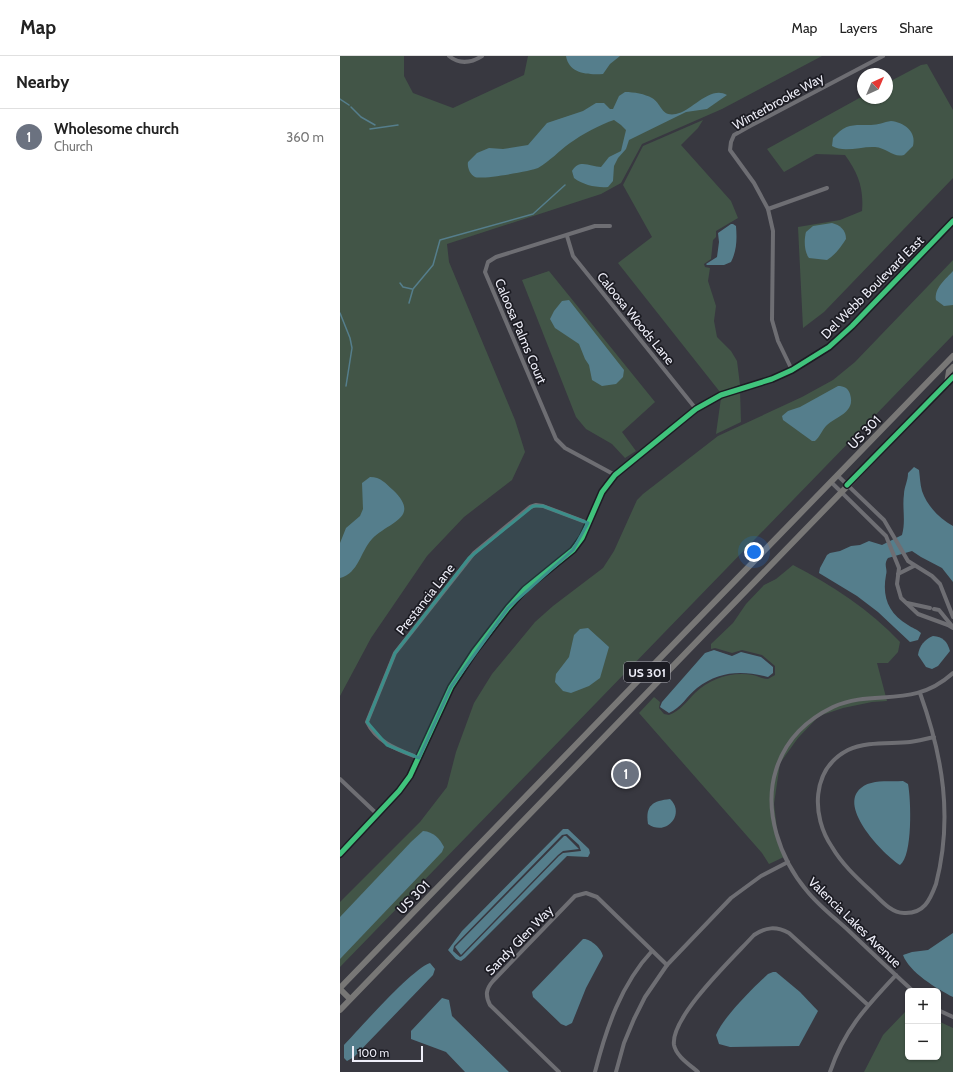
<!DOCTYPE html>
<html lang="en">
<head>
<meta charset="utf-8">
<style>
	:root { --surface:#fff; --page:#f2f2f2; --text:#222; --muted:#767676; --line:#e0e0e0; --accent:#616166 }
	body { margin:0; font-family:Cabin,sans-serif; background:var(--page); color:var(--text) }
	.controls { position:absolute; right:12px; bottom:12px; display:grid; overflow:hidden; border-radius:6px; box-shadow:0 1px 3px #0004 }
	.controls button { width:36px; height:36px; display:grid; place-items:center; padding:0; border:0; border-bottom:1px solid var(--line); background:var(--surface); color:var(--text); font:20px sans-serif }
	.compass { position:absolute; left:517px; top:12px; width:36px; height:36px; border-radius:50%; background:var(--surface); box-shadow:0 1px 3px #0004; rotate:44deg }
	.scale { position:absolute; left:12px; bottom:10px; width:71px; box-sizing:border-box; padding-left:4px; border:2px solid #eeeef8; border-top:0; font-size:11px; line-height:14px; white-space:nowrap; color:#eeeef8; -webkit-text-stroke:3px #1c1c23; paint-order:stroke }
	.you { position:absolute; left:414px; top:496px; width:14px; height:14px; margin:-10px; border:3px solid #fff; border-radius:50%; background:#1a73e8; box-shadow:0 0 0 6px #1a73e833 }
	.badge { display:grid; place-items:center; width:26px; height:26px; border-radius:50%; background:var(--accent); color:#fff; font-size:13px; font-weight:700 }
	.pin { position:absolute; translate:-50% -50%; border:2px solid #fff; box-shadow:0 1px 4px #0006 }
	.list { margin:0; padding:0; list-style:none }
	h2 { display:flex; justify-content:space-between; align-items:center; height:52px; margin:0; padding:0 16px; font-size:17px }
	h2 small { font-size:13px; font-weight:400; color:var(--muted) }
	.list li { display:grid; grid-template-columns:26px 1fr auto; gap:12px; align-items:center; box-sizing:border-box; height:56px; padding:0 16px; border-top:1px solid var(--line) }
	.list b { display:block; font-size:15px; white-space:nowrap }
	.list p { margin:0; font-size:13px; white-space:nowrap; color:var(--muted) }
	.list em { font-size:13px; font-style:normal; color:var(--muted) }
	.map { position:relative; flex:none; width:613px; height:1016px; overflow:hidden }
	header { display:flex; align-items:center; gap:24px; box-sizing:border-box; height:56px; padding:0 20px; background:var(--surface); border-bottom:1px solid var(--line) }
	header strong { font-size:19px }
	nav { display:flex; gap:22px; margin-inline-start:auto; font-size:14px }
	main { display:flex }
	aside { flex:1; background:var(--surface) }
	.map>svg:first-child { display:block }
</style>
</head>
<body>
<header>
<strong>Map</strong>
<nav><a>Map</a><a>Layers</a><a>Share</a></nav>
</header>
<main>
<aside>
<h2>Nearby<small></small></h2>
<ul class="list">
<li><span class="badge" style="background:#6b7280">1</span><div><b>Wholesome church</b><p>Church</p></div><em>360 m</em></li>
</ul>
</aside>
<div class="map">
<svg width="613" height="1016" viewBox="0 0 613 1016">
	<rect width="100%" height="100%" fill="#383840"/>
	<g fill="#425547">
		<path d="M0 0H64V20L73 37 113 52 184 19 188 0H482L382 53 302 88 281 127 261 138 107 188 109 206 175 364 185 396 172 424 124 461 87 500 31 582 0 640Z"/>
		<path d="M587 8 613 54V122L484 256 463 272 458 171 500 164 522 155C524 132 518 117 505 99L476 98 444 116 427 93 523 40V42H547V27L581 9Z"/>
		<path d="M363 64 358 72 341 89 391 145 398 162 376 175V181L373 184 371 203 364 208 365 211 370 212 368 225 376 250 374 265 377 281 391 295 397 305 400 329 380 336 278 207 312 181 283 129 303 90Z"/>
		<path d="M613 204V279L0 911V846L80 766 107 731 116 696 134 647 152 618 195 566 213 550 263 512 274 495 297 444 303 438 378 380 462 341 493 324 515 306Z"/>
		<path d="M209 215 315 346 282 376 296 395 285 402 272 388 246 373 236 361 182 224Z"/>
		<path d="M400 335 401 366 376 378 381 342Z"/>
		<path d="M453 509C492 529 530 554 560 586L558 596 548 607H537L547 645 532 646 503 652 479 660 458 682 440 707 434 748 438 782 446 800 429 808 422 797 299 657 314 641 320 646 319 652 324 658 329 659C340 655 347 645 355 637 370 622 393 615 413 619 418 620 423 623 428 623L435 619V610L422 599 402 594 392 597 375 592 371 593V588L393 567 406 548 424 529 436 523Z"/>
		<path d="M568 955V1001H598V965L613 972V1016H524L543 979 565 956Z"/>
	</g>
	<g fill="#557e8c" fill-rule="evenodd">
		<path d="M226 0H280L270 8 263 18C248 19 229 18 226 0Z"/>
		<path d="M285 36C294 36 305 38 312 42 322 48 321 61 336 58 352 55 370 29 387 39L367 53 346 56 289 84 286 93 278 102 274 110 273 125 268 131C257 132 243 129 234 122L232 115C239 102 251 111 261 111L269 101 281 95 286 74 281 69 274 64C261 68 241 79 230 87 219 95 210 105 198 112 192 115 140 124 135 121 130 119 127 111 128 106L137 97 149 92 163 93 188 89 207 67 243 55 256 47H264L270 53H273L279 40Z"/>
		<path d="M551 65C563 66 577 75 573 90L564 99C553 102 547 92 535 91 522 90 504 97 492 90L493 82C506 67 513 69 531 69 538 69 544 66 551 65Z"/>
		<path d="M492 167C500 169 506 174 506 183 501 191 495 199 487 204L469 202C464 196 464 183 466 176L473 170Z"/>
		<path d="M391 168H393L396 170C397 183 397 194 391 206L384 209H367L366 208 377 201 379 186 378 177Z"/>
		<path d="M613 215V249L604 250 596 244C594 232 606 223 613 215Z"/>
		<path d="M229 244 284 314 283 321 276 328 262 330 252 324 249 309 245 303 239 288 215 272 210 263 214 255 222 245Z"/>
		<path d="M498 330C504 330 508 332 510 338 516 357 496 360 486 370 482 374 480 381 475 385H472L443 364 442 360 448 355 460 351Z"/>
		<path d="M574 411 579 414C580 421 580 428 582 435 587 450 600 463 613 470V526L602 512 581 501 572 495 548 502C543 509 548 512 546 519 542 541 548 557 568 569 572 572 577 573 581 577L578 584 570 586 538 556 517 540 479 517 480 512 487 499 490 497 500 495 511 490 520 489 529 485 542 489 562 479C566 465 562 452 564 438 564 431 568 425 568 417Z"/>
		<path d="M30 421C41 421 45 427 53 434 82 462 48 466 32 483 20 496 19 517 0 522V487L6 472 20 460 23 453 22 427Z"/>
		<path d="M248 572 269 591 260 622 249 630 231 637 223 635 215 626 216 618 229 601 234 579 240 573Z"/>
		<path d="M593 580C603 581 607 585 610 595L598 610 592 613 586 611 578 599C579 590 585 583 593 580Z"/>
		<path d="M374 594 392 600 401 596 421 601 433 611V617L428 621C402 614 379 615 357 632 347 640 341 652 329 657L320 651 322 646 365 597Z"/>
		<path d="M563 725 568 728C571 743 573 800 560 809 544 799 497 751 521 732 531 723 550 726 563 725Z"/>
		<path d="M330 743C346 758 326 781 308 768 305 749 313 745 330 743Z"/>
		<path d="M223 773H228L249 793 250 797 248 801 227 800 125 902 121 905 116 903 108 894 122 875ZM227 778 239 789 241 795 223 797 219 800 122 900 120 901 113 895 114 890 222 779Z"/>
		<path d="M83 775C94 776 99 782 104 791L102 796 0 903V861L71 786Z"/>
		<path d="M224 780H226L239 793 223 795 218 799 121 899 115 891Z"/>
		<path d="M613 877V941C597 933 569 916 563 899L572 896 588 894Z"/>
		<path d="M243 883C250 882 262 893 263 900L246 932 232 967 226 970 221 968 193 941 192 936Z"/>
		<path d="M90 907 95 913 93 919 14 1001 7 1005 4 1002V989C20 972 72 913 90 907Z"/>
		<path d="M433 916H436L460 936 478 955 459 990 390 991 379 988 376 979C384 960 412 933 428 918Z"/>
		<path d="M102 942 109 944 112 960 169 1016H125L106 996 71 983V975Z"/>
	</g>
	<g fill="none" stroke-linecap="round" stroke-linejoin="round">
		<g stroke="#557e8c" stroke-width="1.5">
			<path d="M0 43 9 49"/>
			<path d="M11 51 21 61 35 69"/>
			<path d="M30 73 58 69"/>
			<path d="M60 227 63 231 72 233"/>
			<path d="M69 247 73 233 93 209 100 184 193 158 225 129"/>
			<path d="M0 257 10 282 12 292 6 330"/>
		</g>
		<g stroke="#6e6e73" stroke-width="4">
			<path d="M109 0C120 9 131 7 142 0"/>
			<path d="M428 153 487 132"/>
			<path d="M270 170H255L156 201 148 206 145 216 216 383 225 392 275 419"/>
			<path d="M227 180 233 200 356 353"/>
			<path d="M452 314 438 285 432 264 433 175 428 153 414 127 390 94 391 86 394 79 410 70 543 0"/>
			<path d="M497 419 544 464 568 505 592 520 600 528 613 561"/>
			<path d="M491 426 546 480 559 512 557 528 561 542 578 558 608 569 613 572"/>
			<path d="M558 518 574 510"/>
			<path d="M567 547 590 552"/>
			<path d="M594 553 599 554 612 570"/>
			<path d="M580 637C603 701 613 762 596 828 590 844 584 858 564 857 550 857 539 842 530 834 516 821 502 808 492 791 471 760 471 713 508 694 526 685 551 688 570 686 578 685 586 683 594 681"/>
			<path d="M79 702C59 694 37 687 27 666L55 597 134 497 190 451 196 449 203 450 248 467"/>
			<path d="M0 723 37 758"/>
			<path d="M0 798 59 735 70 720 111 631 134 596 168 552 185 533 233 494 242 482 262 436 275 419 356 353 381 339 432 323 452 314 489 291 512 270 613 165"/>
			<path d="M573 935C551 915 530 895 509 875 495 862 479 850 467 835 440 803 423 755 436 714 445 685 466 664 493 651 535 632 572 654 613 617"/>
			<path d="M598 954 613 961"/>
			<path d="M219 1016 150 949C145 939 146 933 153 925L235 840 246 837 257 841 327 909"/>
			<path d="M255 1016C266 973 281 928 312 895"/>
			<path d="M276 1016 284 987 294 963 305 941 327 909 391 842 421 820 448 806"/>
			<path d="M358 1016C350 1009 336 1000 334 989 330 961 395 900 414 879 426 871 436 870 449 877L528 949"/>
			<path d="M490 1016C504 974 526 951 556 919"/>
		</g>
		<g stroke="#787776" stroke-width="6">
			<path d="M607 328 609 315 613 311"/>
			<path d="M0 932 613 300"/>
			<path d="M0 933 10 943"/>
			<path d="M0 954 613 321"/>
		</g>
		<defs>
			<g id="cycleway">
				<path d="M507 429 613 321"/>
				<path d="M0 798 59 735 70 720 111 631 134 596 168 552 185 533 233 494 242 482 262 436 275 419 356 353 381 339 432 323 452 314 489 291 512 270 613 165"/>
			</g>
		</defs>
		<use href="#cycleway" stroke="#1c1c23" stroke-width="8"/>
		<use href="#cycleway" stroke="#40c37c" stroke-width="5"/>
	</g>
	<path fill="#3c8e8a" fill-opacity="0.2" stroke="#3c8e8a" stroke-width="3" stroke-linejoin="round" d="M193 450H203L248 467 233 494 168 552 111 631 79 702 47 689 27 666 55 597 129 502Z"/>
	<g text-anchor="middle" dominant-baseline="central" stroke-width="3.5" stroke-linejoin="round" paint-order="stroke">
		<rect fill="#1c1c23" stroke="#afafb8" stroke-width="1" x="284" y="606" width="46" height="20" rx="3"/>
		<g font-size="12" font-weight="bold" fill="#eeeef8">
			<text x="307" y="616">US 301</text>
		</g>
		<g font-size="13" fill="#eeeef8" stroke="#1c1c23">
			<text transform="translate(438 45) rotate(-29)">Winterbrooke Way</text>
			<text transform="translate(532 231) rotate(-45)">Del Webb Boulevard East</text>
			<text transform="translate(296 262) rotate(51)">Caloosa Woods Lane</text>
			<text transform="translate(181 275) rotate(67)">Caloosa Palms Court</text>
			<text transform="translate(524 376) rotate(-46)">US 301</text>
			<text transform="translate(85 543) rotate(-52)">Prestancia Lane</text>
			<text transform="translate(73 841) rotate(-46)">US 301</text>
			<text transform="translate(515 866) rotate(44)">Valencia Lakes Avenue</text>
			<text transform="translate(179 884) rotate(-46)">Sandy Glen Way</text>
		</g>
	</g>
</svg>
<div class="controls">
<button>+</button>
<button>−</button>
</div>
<svg class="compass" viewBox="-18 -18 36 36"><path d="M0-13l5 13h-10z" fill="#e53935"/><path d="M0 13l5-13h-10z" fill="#767676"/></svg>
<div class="scale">100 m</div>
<div class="you"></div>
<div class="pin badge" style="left:286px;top:718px;background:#6b7280">1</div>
</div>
</main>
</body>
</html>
